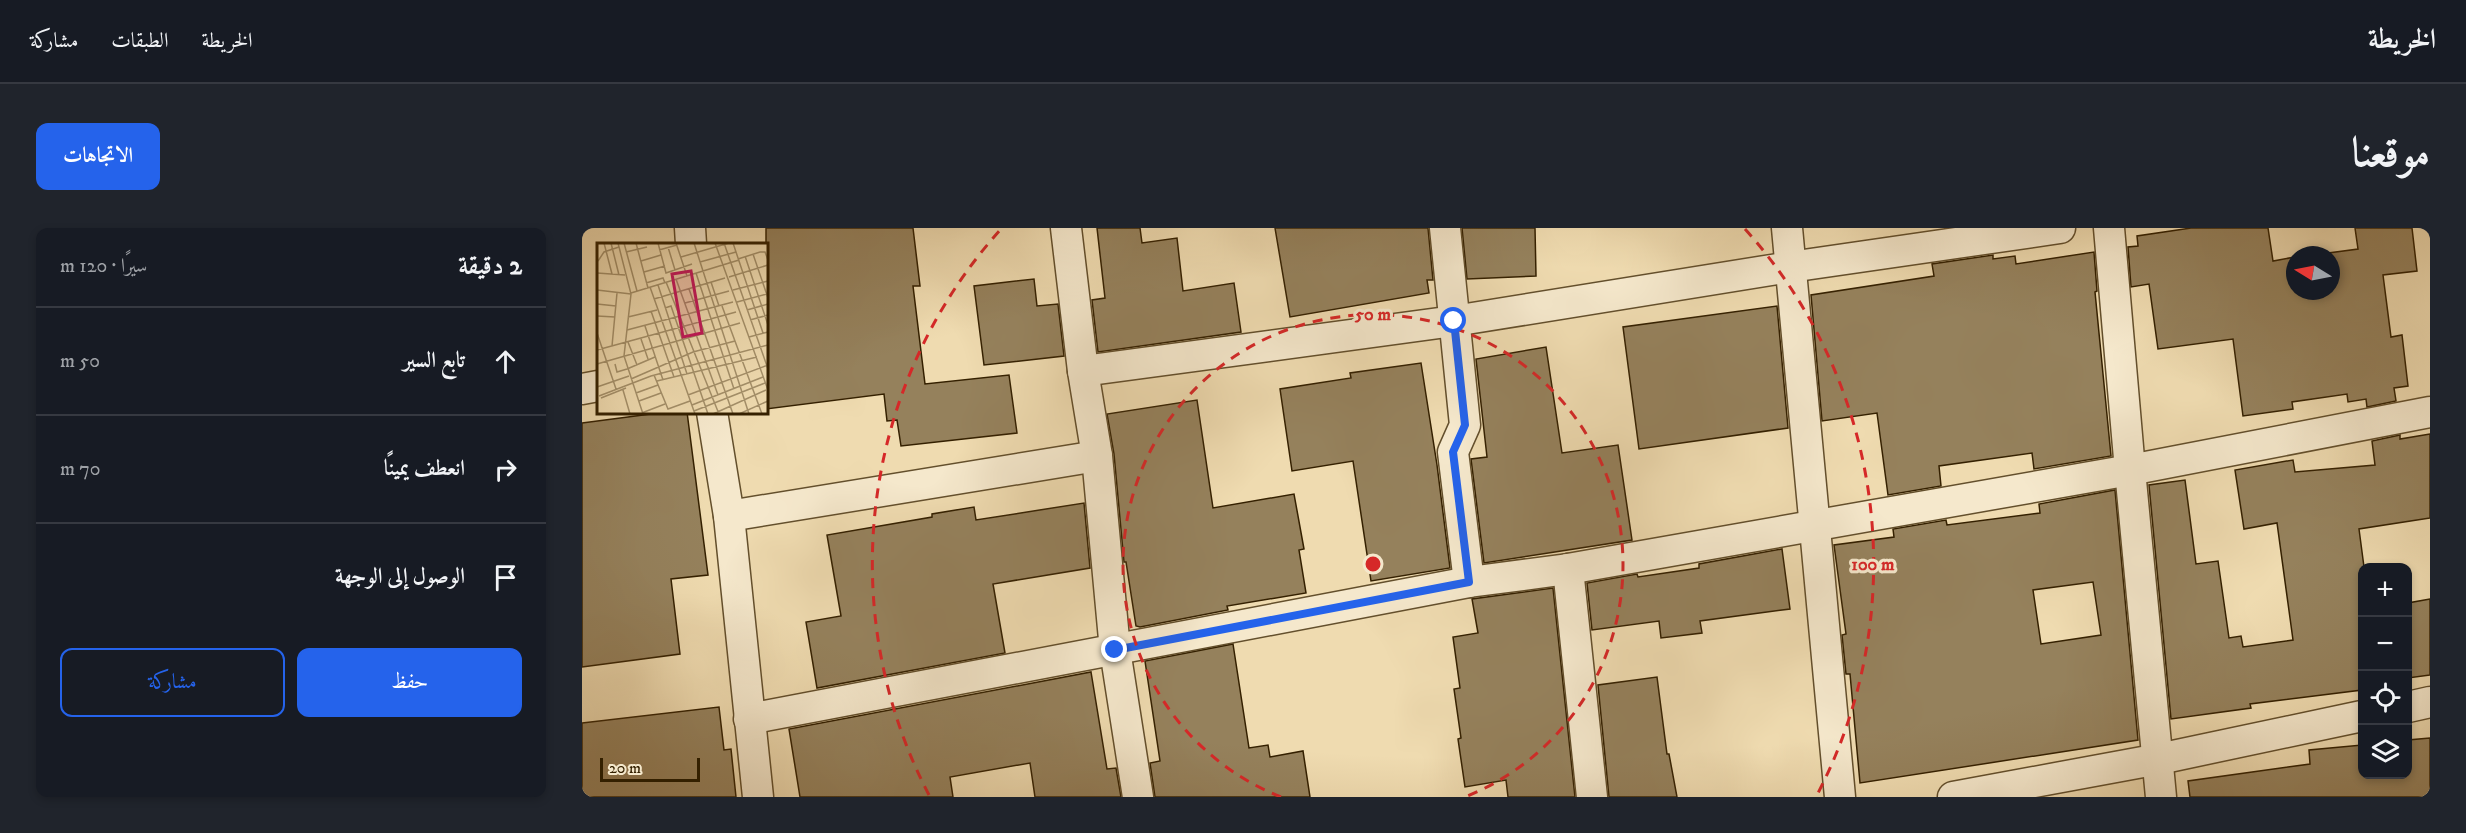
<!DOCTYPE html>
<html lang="ar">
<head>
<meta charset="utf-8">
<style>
	:root { --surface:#171b24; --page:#20242c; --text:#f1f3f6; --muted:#9ea1a6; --line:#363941; --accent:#2563eb }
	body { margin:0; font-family:"IM FELL DW Pica",Amiri,serif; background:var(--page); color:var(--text); direction:rtl }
	.controls { position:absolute; right:18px; bottom:18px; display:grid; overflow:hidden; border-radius:12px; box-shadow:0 3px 9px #0003 }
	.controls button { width:54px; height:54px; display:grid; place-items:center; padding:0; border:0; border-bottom:2px solid var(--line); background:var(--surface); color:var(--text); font:30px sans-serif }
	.compass { position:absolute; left:1704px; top:18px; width:54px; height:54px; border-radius:50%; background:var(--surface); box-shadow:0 3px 9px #0003; rotate:280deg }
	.scale { position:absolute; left:18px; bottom:15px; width:100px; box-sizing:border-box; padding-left:6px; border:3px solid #342000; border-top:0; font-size:16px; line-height:21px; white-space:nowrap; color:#342000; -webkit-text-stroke:4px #f5e8cc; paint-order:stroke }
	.stop { position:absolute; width:18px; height:18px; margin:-14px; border:4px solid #2563eb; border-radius:50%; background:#fff }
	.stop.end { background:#2563eb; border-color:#fff; box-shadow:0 2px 6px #0008 }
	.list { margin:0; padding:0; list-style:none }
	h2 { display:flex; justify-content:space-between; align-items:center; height:78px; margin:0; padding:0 24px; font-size:26px }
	h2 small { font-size:20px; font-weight:400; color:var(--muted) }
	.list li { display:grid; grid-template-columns:39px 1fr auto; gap:18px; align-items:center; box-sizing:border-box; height:108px; padding:0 24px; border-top:2px solid var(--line) }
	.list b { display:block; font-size:22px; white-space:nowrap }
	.list em { font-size:20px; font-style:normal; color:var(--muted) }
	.actions { display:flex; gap:12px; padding:18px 24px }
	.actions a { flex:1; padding:14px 0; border:2px solid var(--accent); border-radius:12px; text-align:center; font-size:21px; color:var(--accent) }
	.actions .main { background:var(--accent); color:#fff }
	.icon { flex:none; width:33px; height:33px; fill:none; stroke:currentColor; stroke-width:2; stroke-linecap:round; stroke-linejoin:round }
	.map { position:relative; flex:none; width:1848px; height:569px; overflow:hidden; direction:ltr; border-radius:12px }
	header { display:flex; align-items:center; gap:36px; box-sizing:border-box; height:84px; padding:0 30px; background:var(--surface); border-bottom:2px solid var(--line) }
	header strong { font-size:28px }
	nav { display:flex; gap:33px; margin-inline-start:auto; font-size:21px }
	.intro { display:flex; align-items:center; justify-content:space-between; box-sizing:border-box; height:144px; padding:0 36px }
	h1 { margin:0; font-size:42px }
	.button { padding:15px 27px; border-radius:12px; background:var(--accent); color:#fff; font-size:21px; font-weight:700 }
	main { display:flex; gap:36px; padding:0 36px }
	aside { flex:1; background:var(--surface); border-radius:12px; box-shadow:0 3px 9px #0003 }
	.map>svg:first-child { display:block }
</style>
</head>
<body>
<header>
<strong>الخريطة</strong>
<nav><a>الخريطة</a><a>الطبقات</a><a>مشاركة</a></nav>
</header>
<div class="intro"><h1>موقعنا</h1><a class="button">الاتجاهات</a></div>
<main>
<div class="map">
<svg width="1848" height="569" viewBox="0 0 1848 569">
	<rect width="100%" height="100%" fill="#efdbb0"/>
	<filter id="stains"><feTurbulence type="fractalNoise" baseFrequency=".00333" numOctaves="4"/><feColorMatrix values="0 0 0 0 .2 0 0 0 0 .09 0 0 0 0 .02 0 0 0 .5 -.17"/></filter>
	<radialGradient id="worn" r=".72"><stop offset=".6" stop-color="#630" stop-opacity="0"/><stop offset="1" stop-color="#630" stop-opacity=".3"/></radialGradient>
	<g fill="#95815c" stroke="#342000" stroke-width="1.5" fill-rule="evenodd">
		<path d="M184 0H331L338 58H331L343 156 427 147 435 205 319 218 315 192 305 193 302 166 184 181Z"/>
		<path d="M515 0H558L560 15 595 10 601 63 652 55 659 104 516 124 510 72 523 70Z"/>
		<path d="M693 0H846L851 52H845L847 65 708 89Z"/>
		<path d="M880 0H953L954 48 885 51Z"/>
		<path d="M1609 0H1686L1691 33 1713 29V63H1749V27H1731L1776 21 1773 0H1830L1835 43 1801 47 1809 109 1820 107 1826 158 1812 160 1814 173 1785 179 1784 171 1766 174 1765 166 1710 174 1711 181 1661 188 1651 111 1576 121 1567 56 1549 59 1546 19 1556 18 1555 8Z"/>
		<path d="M1512 24 1515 63 1513 64 1529 228 1452 241 1450 225 1357 238 1359 258 1306 267 1295 185 1240 193 1229 67 1352 48 1350 36 1411 27V31L1433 28 1434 36Z"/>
		<path d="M452 51 455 78 476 76 482 128 402 137 392 58Z"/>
		<path d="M1195 78 1206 200 1057 221 1041 99Z"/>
		<path d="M964 119 980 225 1036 217 1050 312 902 335 889 231 905 229 894 131Z"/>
		<path d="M839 135 855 237 868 340 789 353 771 233 710 243 698 161 769 150 768 145Z"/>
		<path d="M615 172 631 280 712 266 722 321 717 322 724 365 645 378 646 382 558 399 554 398 544 334H542L532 226 525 186Z"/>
		<path d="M84 184H105L126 347 89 351 98 426 0 439V195Z"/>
		<path d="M1848 206V290L1777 301 1782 339 1780 462 1668 476 1669 480 1589 491 1567 257 1603 252 1614 336 1636 333 1647 410 1659 408 1661 419 1711 412 1695 295 1662 301 1653 242 1711 232 1713 244 1793 237 1790 213 1818 207V211Z"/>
		<path d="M1533 262 1556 512 1278 555 1268 446H1264L1260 407 1264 406 1252 317 1312 309 1311 301 1364 292 1365 297 1458 285 1457 276ZM1511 354 1519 407 1459 416 1451 362Z"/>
		<path d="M502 275 508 340 411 356 423 425 235 460 224 394 259 388 245 307 350 289V286L392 279 394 292Z"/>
		<path d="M1200 321 1208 381 1118 393 1120 405 1079 410 1077 393 1010 402 1005 355 1055 346 1056 349 1117 340V336Z"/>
		<path d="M971 360 993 569H926L924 552 883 559 876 511 879 510 872 461 878 460 871 409 896 405 890 371Z"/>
		<path d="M1848 371V447L1826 450V375Z"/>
		<path d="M651 416 667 520 686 517 688 529 721 523 728 569H573L568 535 578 533 563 433Z"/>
		<path d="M509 444 525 541 534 540 539 569H453L448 535 368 549 371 569H218L207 501Z"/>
		<path d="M1075 449 1085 526H1087L1095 569H1027L1016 457Z"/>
		<path d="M137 479 142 522 149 521 154 569H0V495Z"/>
		<path d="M1848 510V569H1608L1606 553 1728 536 1727 522 1780 517V546H1826V512Z"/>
	</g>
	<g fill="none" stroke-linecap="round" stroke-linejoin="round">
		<defs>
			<g id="minor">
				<path d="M108 0 109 16"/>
				<path d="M484 0 501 143 515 228 533 422 556 569"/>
				<path d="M863 0 883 197 871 224 887 354"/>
				<path d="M1205 0 1258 569"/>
				<path d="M1527 0 1548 242 1579 569"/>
				<path d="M501 143 872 93 1208 39 1478 0"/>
				<path d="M0 161 16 158"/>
				<path d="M130 184 147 288 176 569"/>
				<path d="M147 288 515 228"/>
				<path d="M986 341 1010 569"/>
				<path d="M1826 479 1848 474"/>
				<path d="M167 491 887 354 986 341 1548 242 1848 184"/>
				<path d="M1371 569 1577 531 1780 488"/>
			</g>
		</defs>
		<use href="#minor" stroke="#634f2c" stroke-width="33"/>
		<use href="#minor" stroke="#f5e8cc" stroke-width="30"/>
	</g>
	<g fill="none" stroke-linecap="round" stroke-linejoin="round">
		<path stroke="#2563eb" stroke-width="8" d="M533 422 887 354 871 224 883 197 872 93"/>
	</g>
	<g fill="none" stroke="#d62828" stroke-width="3" stroke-dasharray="10 8">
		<path d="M699 569A250 250 0 1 1 883 569"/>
		<path d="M347 567A500 500 0 0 1 419 1M1163 1A500 500 0 0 1 1235 567"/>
	</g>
	<g transform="translate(15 15)">
		<rect width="171" height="171" fill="#efdbb0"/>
		<path fill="none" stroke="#a4906a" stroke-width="1.5" d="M7 0 15 31M14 0 22 32M21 0 34 51 27 113 46 171M27 0 40 48M39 0 51 45M61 0 69 30 95 21M79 0 90 33M97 0 152 171M118 0 171 147M127 0 171 126M136 0 166 90M71 4 78 27M62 7 80 2M29 9 50 4M156 11 171 55M148 13 171 82M84 14 132 0M141 16 163 9H168L171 17M1 18 7 9 22 4M44 18 64 12M103 19 139 9M47 29 68 23M0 30 28 32M99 30 137 146M132 34 171 22M79 36 121 152M69 39 122 171M114 39 122 63M49 40 66 35 68 40M61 42 90 131M53 44 98 171M92 46 136 171M0 47 34 51M136 47 171 38M34 50 142 17M57 56 128 35M140 59 170 51M88 60 132 48M0 61 19 63M125 63 165 171M68 65 74 63 111 171M150 67 171 61M54 68 77 134M0 73 18 74M31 74 60 67M153 77 171 72M48 83 66 137M30 87 136 59M0 90 19 146M152 94 171 89M44 96 51 116M31 99 40 122M15 103 20 50M0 107 139 69M0 121 143 80M18 121 20 129 30 126M30 126 58 114M57 132 71 166 93 158M34 136 96 109 138 98M60 138 160 114M0 144 32 133M26 147 33 171M39 150 61 142M91 152 171 122M2 153 54 133 171 102M4 155 29 145M42 158 64 150M95 162 166 134M97 168 168 140M42 171 68 161M116 171 169 147M142 171 171 158"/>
		<path fill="#c2185b" fill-opacity="0.15" stroke="#c2185b" stroke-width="3" d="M94 28 105 90 86 94 75 31Z"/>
		<rect width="171" height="171" fill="none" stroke="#342000" stroke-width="3"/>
	</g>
	<circle cx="791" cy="336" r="9" fill="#d62828" stroke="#f5e8cc" stroke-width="3"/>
	<g font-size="18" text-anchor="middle" font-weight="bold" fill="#d62828" stroke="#f5e8cc" stroke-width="6" stroke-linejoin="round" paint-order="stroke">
		<text x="791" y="92">50 m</text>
		<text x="1291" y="342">100 m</text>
	</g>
	<rect width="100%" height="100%" filter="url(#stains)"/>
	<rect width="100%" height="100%" fill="url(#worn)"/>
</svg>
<div class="controls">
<button>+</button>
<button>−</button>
<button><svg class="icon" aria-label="locate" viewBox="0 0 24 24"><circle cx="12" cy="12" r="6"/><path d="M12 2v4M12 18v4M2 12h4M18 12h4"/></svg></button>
<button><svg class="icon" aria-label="layers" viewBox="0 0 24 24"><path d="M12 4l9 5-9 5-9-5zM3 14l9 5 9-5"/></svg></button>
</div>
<svg class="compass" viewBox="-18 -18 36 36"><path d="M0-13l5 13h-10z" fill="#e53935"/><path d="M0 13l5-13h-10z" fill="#9ea1a6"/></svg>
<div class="scale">20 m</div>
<div class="stop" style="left:872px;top:93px"></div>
<div class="stop end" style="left:533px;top:422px"></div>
</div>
<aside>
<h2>2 دقيقة<small>سيرًا · 120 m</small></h2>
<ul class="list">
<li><svg class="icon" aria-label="ahead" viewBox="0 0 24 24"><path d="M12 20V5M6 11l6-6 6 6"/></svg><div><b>تابع السير</b></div><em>50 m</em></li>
<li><svg class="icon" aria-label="right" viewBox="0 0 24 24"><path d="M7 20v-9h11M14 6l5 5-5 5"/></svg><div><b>انعطف يمينًا</b></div><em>70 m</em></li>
<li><svg class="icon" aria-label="arrive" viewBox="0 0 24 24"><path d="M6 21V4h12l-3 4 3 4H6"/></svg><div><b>الوصول إلى الوجهة</b></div></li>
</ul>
<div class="actions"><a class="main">حفظ</a><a>مشاركة</a></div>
</aside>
</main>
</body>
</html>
